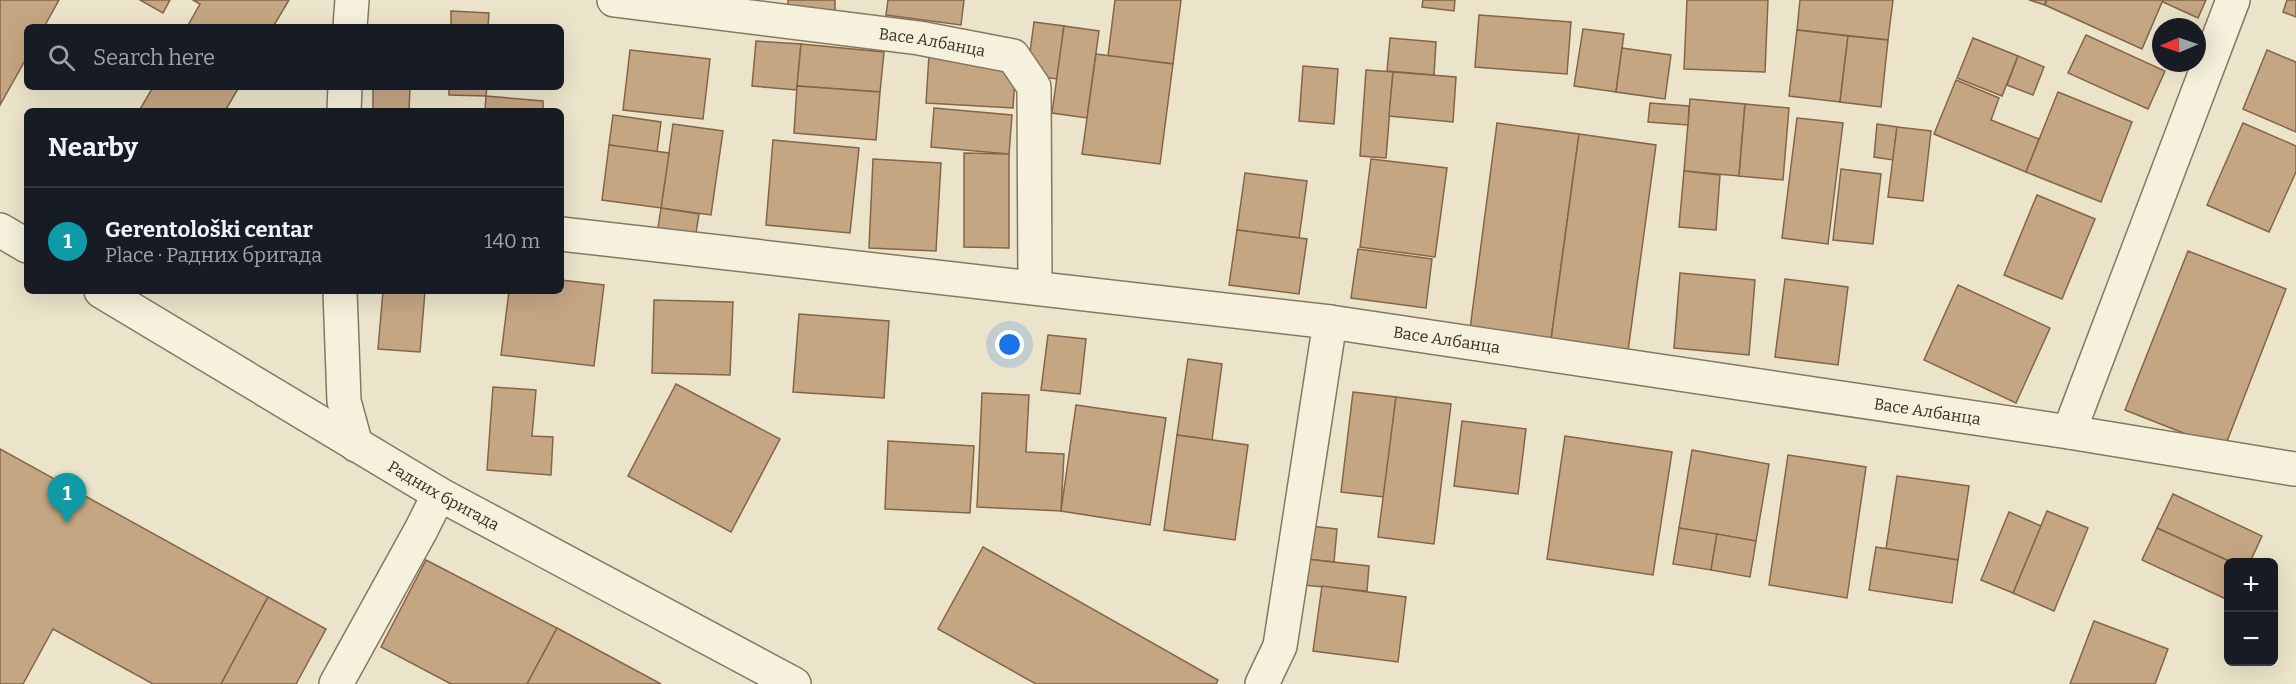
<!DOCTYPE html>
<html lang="en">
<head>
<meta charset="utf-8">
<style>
	:root { --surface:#171b24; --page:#242831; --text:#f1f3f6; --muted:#9ea1a6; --line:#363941; --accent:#db2777 }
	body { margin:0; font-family:Bitter,serif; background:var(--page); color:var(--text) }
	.controls { position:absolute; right:18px; bottom:18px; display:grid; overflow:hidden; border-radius:9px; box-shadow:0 6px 24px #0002 }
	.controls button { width:54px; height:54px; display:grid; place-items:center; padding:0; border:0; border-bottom:2px solid var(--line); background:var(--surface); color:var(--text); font:30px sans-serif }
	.compass { position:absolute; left:2152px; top:18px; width:54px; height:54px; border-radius:50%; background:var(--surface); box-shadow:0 6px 24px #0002; rotate:268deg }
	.you { position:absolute; left:1010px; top:345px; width:21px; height:21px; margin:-15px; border:4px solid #fff; border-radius:50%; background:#1a73e8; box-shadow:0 0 0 9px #1a73e833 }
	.badge { display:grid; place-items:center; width:39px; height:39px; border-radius:50%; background:var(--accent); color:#fff; font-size:20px; font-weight:700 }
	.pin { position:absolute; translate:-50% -50px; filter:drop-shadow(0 2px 3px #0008) }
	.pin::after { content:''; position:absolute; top:32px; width:21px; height:18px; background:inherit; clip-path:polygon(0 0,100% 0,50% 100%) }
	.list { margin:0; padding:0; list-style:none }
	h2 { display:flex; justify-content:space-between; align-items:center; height:78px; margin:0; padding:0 24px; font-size:26px }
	h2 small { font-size:20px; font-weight:400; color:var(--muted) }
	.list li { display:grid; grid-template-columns:39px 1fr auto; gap:18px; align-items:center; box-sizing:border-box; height:108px; padding:0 24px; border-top:2px solid var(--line) }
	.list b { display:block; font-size:22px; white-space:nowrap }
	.list p { margin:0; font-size:20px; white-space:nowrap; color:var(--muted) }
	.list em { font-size:20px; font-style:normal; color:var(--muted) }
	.icon { flex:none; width:33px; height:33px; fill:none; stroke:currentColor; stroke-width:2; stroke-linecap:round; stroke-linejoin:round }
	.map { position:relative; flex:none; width:2296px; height:684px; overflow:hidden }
	.search { position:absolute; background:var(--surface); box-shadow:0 6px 24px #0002; left:24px; top:24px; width:540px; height:66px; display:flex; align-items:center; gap:15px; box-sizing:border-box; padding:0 21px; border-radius:9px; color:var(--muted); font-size:22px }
	.panel { position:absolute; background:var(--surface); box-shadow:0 6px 24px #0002; left:24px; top:108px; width:540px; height:186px; border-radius:9px }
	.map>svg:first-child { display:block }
</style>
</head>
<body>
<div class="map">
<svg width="2296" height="684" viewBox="0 0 2296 684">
	<rect width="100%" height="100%" fill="#ebe4ca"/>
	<g fill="#c5a683" stroke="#836548" stroke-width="1.5">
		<path d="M0 0H59L44 27H27V57L0 105Z"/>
		<path d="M140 0H170L163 13Z"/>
		<path d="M193 0H289L273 27H187L200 4Z"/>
		<rect x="788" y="0" width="47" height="15"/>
		<path d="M888 0H964L961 25 886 15Z"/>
		<path d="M1115 0H1181L1173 64 1108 56Z"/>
		<path d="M1423 0H1455L1454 11 1422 7Z"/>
		<path d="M1687 0H1768L1765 72 1684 69Z"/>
		<path d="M1800 0H1893L1888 40 1797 30Z"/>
		<path d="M2029 0H2046L2045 5Z"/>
		<path d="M2047 0H2163L2142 49 2045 5Z"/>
		<path d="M2163 0H2206L2198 18 2163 2Z"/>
		<path d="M2287 0H2296V17L2283 12Z"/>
		<path d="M451 11 489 13 488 27H451Z"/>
		<path d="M1479 15 1571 22 1567 74 1475 67Z"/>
		<path d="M1034 22 1064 26 1057 79 1027 75Z"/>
		<path d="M1064 26 1099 31 1087 118 1052 113Z"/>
		<path d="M1583 29 1624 34 1616 92 1574 86Z"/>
		<path d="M1797 30 1848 36 1840 102 1789 96Z"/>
		<path d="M2086 35 2165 71 2148 109 2068 73Z"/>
		<path d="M1848 36 1888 40 1881 107 1840 102Z"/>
		<path d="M1390 38 1436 42 1434 75 1387 71Z"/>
		<path d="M1973 38 2018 56 2002 96 1957 78Z"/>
		<path d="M756 41 801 44 797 90 752 86Z"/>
		<path d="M801 44 884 52 880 92 797 86Z"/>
		<path d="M1622 48 1671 55 1665 99 1616 92Z"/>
		<path d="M630 50 710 59 703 119 623 110Z"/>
		<path d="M2267 50 2296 62V132L2243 109Z"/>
		<path d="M1096 54 1173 64 1160 164 1082 154Z"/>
		<path d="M929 55 1016 60 1013 108 926 103Z"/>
		<path d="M2018 56 2044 67 2033 95 2007 85Z"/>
		<path d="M1303 66 1338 69 1334 124 1299 121Z"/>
		<path d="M1366 70 1393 72 1386 158 1360 156Z"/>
		<path d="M1393 72 1456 77 1453 122 1389 116Z"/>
		<path d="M1956 80 1999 98 1991 120 2039 139 2026 172 1934 134Z"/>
		<path d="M797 86 880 92 876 140 794 133Z"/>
		<path d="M153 87H239L225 111H139Z"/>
		<path d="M373 87H410L409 111H373Z"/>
		<path d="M449 87H487L486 96 449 95Z"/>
		<path d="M2058 92 2132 122 2101 202 2026 172Z"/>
		<path d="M486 96 543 101V111H485Z"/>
		<path d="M1690 99 1745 104 1739 176 1684 171Z"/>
		<path d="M1650 103 1689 106 1688 125 1648 122Z"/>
		<path d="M1745 104 1789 108 1783 180 1739 176Z"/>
		<path d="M934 108 1012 115 1009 154 931 147Z"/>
		<path d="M613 115 661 122 657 152 609 145Z"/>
		<path d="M1797 118 1843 123 1828 244 1782 238Z"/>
		<path d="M1497 123 1579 134 1551 340 1470 329Z"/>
		<path d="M2243 123 2296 146V172L2269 232 2207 205Z"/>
		<path d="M673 124 723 131 711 215 661 208Z"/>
		<path d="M1877 124 1897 127 1893 160 1874 157Z"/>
		<path d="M1897 127 1931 131 1923 201 1888 197Z"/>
		<path d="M1579 134 1656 145 1628 351 1551 340Z"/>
		<path d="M773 140 859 148 850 233 766 225Z"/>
		<path d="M609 145 669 153 661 208 602 200Z"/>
		<path d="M964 153 1009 154V248L964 247Z"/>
		<path d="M873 159 941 163 936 251 869 248Z"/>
		<path d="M1371 159 1447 168 1435 257 1360 247Z"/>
		<path d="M1841 169 1881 174 1873 244 1833 240Z"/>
		<path d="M1684 171 1720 175 1716 230 1679 227Z"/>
		<path d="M1245 173 1307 181 1299 238 1237 230Z"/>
		<path d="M2037 195 2095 219 2062 299 2004 275Z"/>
		<path d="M661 208 699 214 695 239 657 234Z"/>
		<path d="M1237 230 1307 239 1299 294 1229 285Z"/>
		<path d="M1358 249 1432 259 1426 308 1351 298Z"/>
		<path d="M2188 251 2286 289 2224 449 2125 410Z"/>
		<path d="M1680 273 1755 280 1749 355 1674 348Z"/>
		<path d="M1785 279 1848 287 1838 365 1775 357Z"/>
		<path d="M561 280 604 285 594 366 501 355 509 291H561Z"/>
		<path d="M1958 285 2050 328 2016 403 1924 360Z"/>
		<path d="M383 291H425L420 352 378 349Z"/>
		<path d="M654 300 733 302 730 375 652 373Z"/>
		<path d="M799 314 889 321 884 398 793 392Z"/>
		<path d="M1048 335 1086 339 1080 394 1041 390Z"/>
		<path d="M1188 359 1222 364 1212 440 1177 435Z"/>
		<path d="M676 384 780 439 731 532 628 476Z"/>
		<path d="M493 387 536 390 532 436 553 437 551 475 487 470Z"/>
		<path d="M1353 392 1396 397 1384 497 1341 492Z"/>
		<path d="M982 393 1029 395 1026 452 1064 454 1061 511 977 507Z"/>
		<path d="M1396 397 1451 404 1434 544 1378 537Z"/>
		<path d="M1076 405 1166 418 1150 525 1061 511Z"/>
		<path d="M1462 421 1526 429 1518 494 1454 486Z"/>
		<path d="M1177 435 1248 445 1235 540 1164 530Z"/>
		<path d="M1565 436 1672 452 1653 575 1547 559Z"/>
		<path d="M888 441 974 446 970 513 885 509Z"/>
		<path d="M0 449 268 597 221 684H153L53 629 23 684H0Z"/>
		<path d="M1692 450 1769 464 1756 541 1679 528Z"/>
		<path d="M1788 455 1866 467 1847 598 1769 585Z"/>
		<path d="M1897 476 1969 486 1958 560 1886 549Z"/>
		<path d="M2173 494 2262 536 2250 562H2231L2157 528Z"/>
		<path d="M2047 511 2088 528 2054 611 2013 593Z"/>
		<path d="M2009 512 2041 526 2013 593 1981 580Z"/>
		<path d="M1309 526 1337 529 1334 562 1306 559Z"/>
		<path d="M1679 528 1717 534 1711 570 1673 564Z"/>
		<path d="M2157 528 2231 562H2228V600L2142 560Z"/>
		<path d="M1717 534 1756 541 1750 577 1711 570Z"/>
		<path d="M983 547 1218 680 1216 684H1036L938 629Z"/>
		<path d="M1876 547 1958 560 1952 603 1869 590Z"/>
		<path d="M1306 559 1369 566 1367 591 1303 585Z"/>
		<path d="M426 560 557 628 527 684H451L381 647Z"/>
		<path d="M1322 586 1406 597 1398 662 1313 651Z"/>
		<path d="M268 597 326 629 296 684H221Z"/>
		<path d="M2094 621 2168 649 2155 684H2070Z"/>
		<path d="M557 628 661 684H527Z"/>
	</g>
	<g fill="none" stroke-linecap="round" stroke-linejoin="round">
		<defs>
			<g id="street">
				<path id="s1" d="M614 0 919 38 1013 56 1034 87 1035 287"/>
				<path d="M350 27 352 0"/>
				<path d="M344 111 345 87"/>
				<path d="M0 230 27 246"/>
				<path d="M561 234 1330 322 1280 646 1262 684"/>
				<path id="s2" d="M101 291 439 494 794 684"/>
				<path d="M340 291 344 401 356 445"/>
				<path id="s3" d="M1330 322 2069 432 2233 0"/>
				<path d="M2069 432 2294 469"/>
				<path d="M336 684 421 530 439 494"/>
			</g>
		</defs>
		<use href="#street" stroke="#867860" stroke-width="36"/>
		<use href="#street" stroke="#f6f1dc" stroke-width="33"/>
	</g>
	<g text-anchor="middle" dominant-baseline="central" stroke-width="6" stroke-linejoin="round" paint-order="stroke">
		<g font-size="16" fill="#382f22" stroke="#f3eed9">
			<text stroke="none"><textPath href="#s1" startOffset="321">Васе Албанца</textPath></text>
			<text stroke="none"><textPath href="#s3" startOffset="118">Васе Албанца</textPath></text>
			<text stroke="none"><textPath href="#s3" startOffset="604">Васе Албанца</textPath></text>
			<text stroke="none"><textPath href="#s2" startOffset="399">Радних бригада</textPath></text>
		</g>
	</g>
</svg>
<div class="controls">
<button>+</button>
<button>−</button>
</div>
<svg class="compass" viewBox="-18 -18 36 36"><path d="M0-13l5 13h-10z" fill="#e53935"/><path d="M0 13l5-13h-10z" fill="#9ea1a6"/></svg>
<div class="you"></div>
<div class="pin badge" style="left:67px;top:523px;background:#0f9aa8">1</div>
<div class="search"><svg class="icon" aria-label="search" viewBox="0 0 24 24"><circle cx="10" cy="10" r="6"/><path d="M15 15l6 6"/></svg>Search here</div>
<section class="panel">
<h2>Nearby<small></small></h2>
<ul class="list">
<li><span class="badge" style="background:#0f9aa8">1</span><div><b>Gerentološki centar</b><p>Place · Радних бригада</p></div><em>140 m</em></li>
</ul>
</section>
</div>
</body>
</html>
